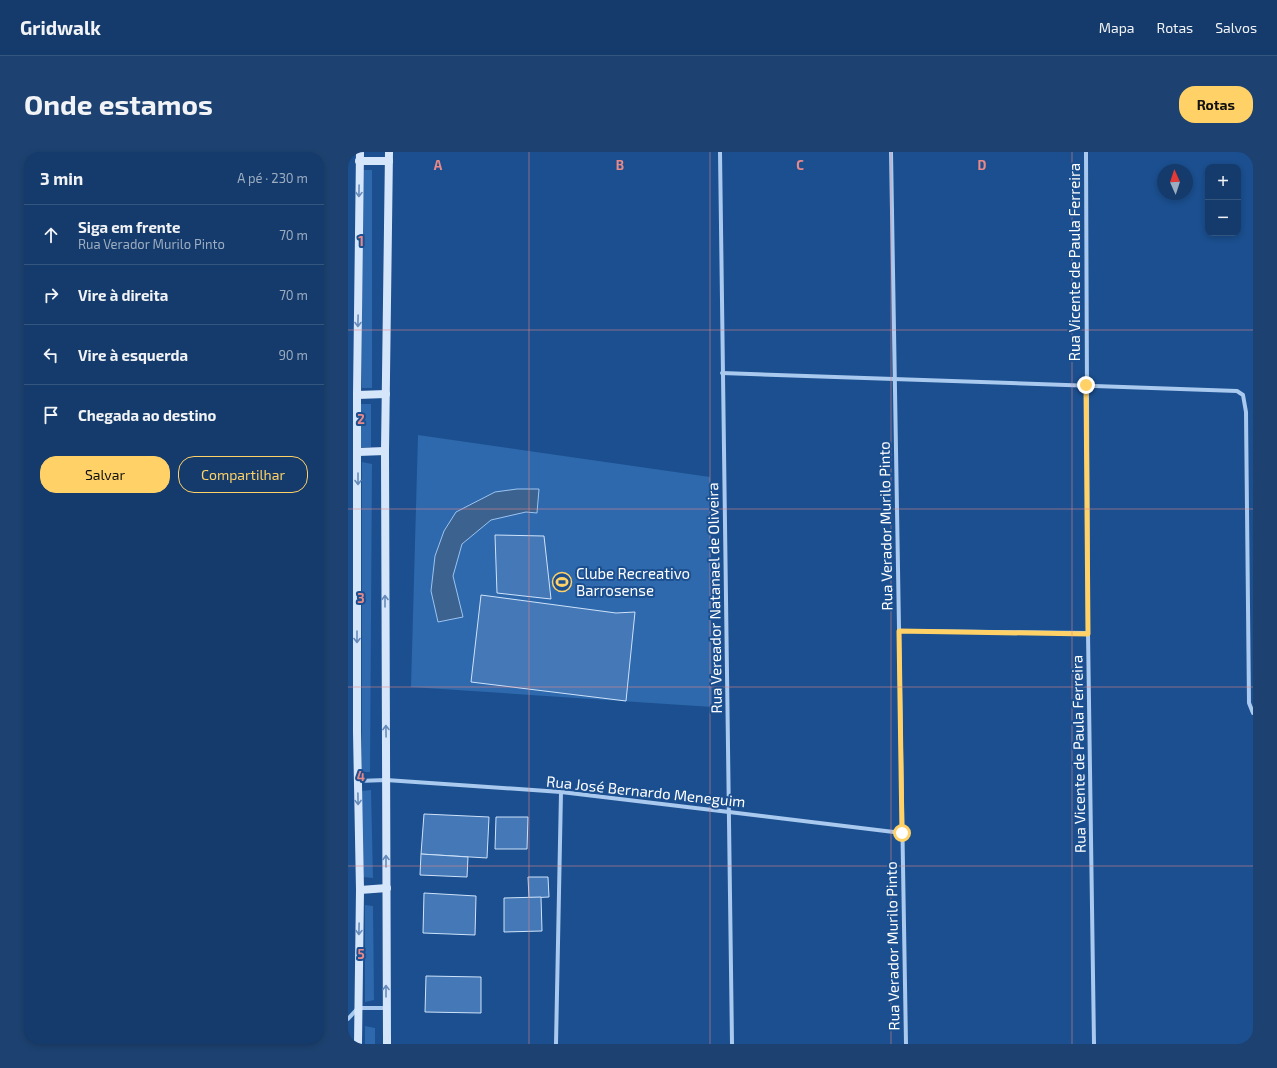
<!DOCTYPE html>
<html lang="pt">
<head>
<meta charset="utf-8">
<style>
	:root { --surface:#143b6b; --page:#1d4271; --text:#f1f3f6; --muted:#9dadc1; --line:#33557e; --accent:#ffd166 }
	body { margin:0; font-family:"Exo 2",sans-serif; background:var(--page); color:var(--text) }
	.controls { position:absolute; right:12px; top:12px; display:grid; overflow:hidden; border-radius:8px; box-shadow:0 2px 6px #0003 }
	.controls button { width:36px; height:36px; display:grid; place-items:center; padding:0; border:0; border-bottom:1px solid var(--line); background:var(--surface); color:var(--text); font:20px sans-serif }
	.compass { position:absolute; left:809px; top:12px; width:36px; height:36px; border-radius:50%; background:var(--surface); box-shadow:0 2px 6px #0003; rotate:357deg }
	.stop { position:absolute; width:12px; height:12px; margin:-9px; border:3px solid #ffd166; border-radius:50%; background:#fff }
	.stop.end { background:#ffd166; border-color:#fff; box-shadow:0 1px 4px #0008 }
	.list { margin:0; padding:0; list-style:none }
	h2 { display:flex; justify-content:space-between; align-items:center; height:52px; margin:0; padding:0 16px; font-size:17px }
	h2 small { font-size:13px; font-weight:400; color:var(--muted) }
	.list li { display:grid; grid-template-columns:26px 1fr auto; gap:12px; align-items:center; box-sizing:border-box; height:60px; padding:0 16px; border-top:1px solid var(--line) }
	.list b { display:block; font-size:15px; white-space:nowrap }
	.list p { margin:0; font-size:13px; white-space:nowrap; color:var(--muted) }
	.list em { font-size:13px; font-style:normal; color:var(--muted) }
	.actions { display:flex; gap:8px; padding:12px 16px }
	.actions a { flex:1; padding:9px 0; border:1px solid var(--accent); border-radius:16px; text-align:center; font-size:14px; color:var(--accent) }
	.actions .main { background:var(--accent); color:#111 }
	.icon { flex:none; width:22px; height:22px; fill:none; stroke:currentColor; stroke-width:2; stroke-linecap:round; stroke-linejoin:round }
	.map { position:relative; flex:none; width:905px; height:892px; overflow:hidden; border-radius:16px }
	header { display:flex; align-items:center; gap:24px; box-sizing:border-box; height:56px; padding:0 20px; background:var(--surface); border-bottom:1px solid var(--line) }
	header strong { font-size:19px }
	nav { display:flex; gap:22px; margin-inline-start:auto; font-size:14px }
	.intro { display:flex; align-items:center; justify-content:space-between; box-sizing:border-box; height:96px; padding:0 24px }
	h1 { margin:0; font-size:28px }
	.button { padding:10px 18px; border-radius:16px; background:var(--accent); color:#111; font-size:14px; font-weight:700 }
	main { display:flex; gap:24px; padding:0 24px }
	aside { flex:1; background:var(--surface); border-radius:16px; box-shadow:0 2px 6px #0003 }
	.map>svg:first-child { display:block }
</style>
</head>
<body>
<header>
<strong>Gridwalk</strong>
<nav><a>Mapa</a><a>Rotas</a><a>Salvos</a></nav>
</header>
<div class="intro"><h1>Onde estamos</h1><a class="button">Rotas</a></div>
<main>
<aside>
<h2>3 min<small>A pé · 230 m</small></h2>
<ul class="list">
<li><svg class="icon" aria-label="ahead" viewBox="0 0 24 24"><path d="M12 20V5M6 11l6-6 6 6"/></svg><div><b>Siga em frente</b><p>Rua Verador Murilo Pinto</p></div><em>70 m</em></li>
<li><svg class="icon" aria-label="right" viewBox="0 0 24 24"><path d="M7 20v-9h11M14 6l5 5-5 5"/></svg><div><b>Vire à direita</b></div><em>70 m</em></li>
<li><svg class="icon" aria-label="left" viewBox="0 0 24 24"><path d="M17 20v-9H6M10 6l-5 5 5 5"/></svg><div><b>Vire à esquerda</b></div><em>90 m</em></li>
<li><svg class="icon" aria-label="arrive" viewBox="0 0 24 24"><path d="M6 21V4h12l-3 4 3 4H6"/></svg><div><b>Chegada ao destino</b></div></li>
</ul>
<div class="actions"><a class="main">Salvar</a><a>Compartilhar</a></div>
</aside>
<div class="map">
<svg width="905" height="892" viewBox="0 0 905 892">
	<rect width="100%" height="100%" fill="#1b4f8f"/>
	<g fill="#2e69ad">
		<rect x="14" y="18" width="10" height="218"/>
		<rect x="13" y="252" width="10" height="43"/>
		<path d="M70 283 362 325 364 555 63 535Z"/>
		<path d="M14 310 24 312 22 620H14Z"/>
		<path d="M23 638 25 726 15 725 13 639Z"/>
		<path d="M17 753 25 754 26 848 17 850Z"/>
		<path d="M17 874 27 876V892H17Z"/>
	</g>
	<path fill="#3c6290" stroke="#9cc4f0" d="M169 337H191L189 361 178 360 143 368 114 392 105 424 115 465 90 470 83 439 87 404 96 379 108 360 147 340Z"/>
	<g fill="#4478b7" stroke="#cfe3fa">
		<path d="M147 383 196 384 203 447 149 441Z"/>
		<path d="M133 443 268 461 287 460 278 549 123 530Z"/>
		<path d="M76 662 141 665 139 706 73 702Z"/>
		<path d="M148 665H180L179 697H147Z"/>
		<path d="M73 702 120 705 119 725 72 723Z"/>
		<path d="M180 725H200L201 745 181 746Z"/>
		<path d="M76 741 128 744 127 783 75 781Z"/>
		<path d="M193 745 194 779 156 780V746Z"/>
		<path d="M78 824 133 825V861L77 860Z"/>
	</g>
	<g fill="none" stroke-linecap="round" stroke-linejoin="round">
		<g stroke="#a9c9ee" stroke-width="4">
			<path d="M372 0 384 892"/>
			<path d="M543 0 558 892"/>
			<path d="M738 0 740 481 746 892"/>
			<path d="M374 221 889 239 895 243 898 260 901 551 905 561"/>
			<path d="M551 479 740 481"/>
			<path d="M10 629 38 628 213 640 381 660 554 681"/>
			<path d="M0 867 10 856H38"/>
			<path d="M208 892 213 640"/>
		</g>
		<g stroke="#d6e6fa" stroke-width="8">
			<path d="M11 9H41"/>
			<path d="M9 243 38 242"/>
			<path d="M10 300 37 299"/>
			<path d="M12 738 39 736"/>
			<path d="M10 892 12 738 9 580V243L12 0"/>
			<path d="M39 892 37 299 41 0"/>
		</g>
	</g>
	<defs><path id="oneway-shaft" d="M-6 0H5M1.5-3L5.5 0L1.5 3" fill="none" stroke-width="1.6" stroke-linecap="round" stroke-linejoin="round"/></defs>
	<g stroke="#668bba">
		<use href="#oneway-shaft" transform="translate(11 39) rotate(91)"/>
		<use href="#oneway-shaft" transform="translate(10 169) rotate(91)"/>
		<use href="#oneway-shaft" transform="translate(10 327) rotate(90)"/>
		<use href="#oneway-shaft" transform="translate(37 449) rotate(-90)"/>
		<use href="#oneway-shaft" transform="translate(9 485) rotate(90)"/>
		<use href="#oneway-shaft" transform="translate(38 579) rotate(-91)"/>
		<use href="#oneway-shaft" transform="translate(10 647) rotate(89)"/>
		<use href="#oneway-shaft" transform="translate(38 709) rotate(-90)"/>
		<use href="#oneway-shaft" transform="translate(11 777) rotate(91)"/>
		<use href="#oneway-shaft" transform="translate(38 839) rotate(-90)"/>
	</g>
	<g fill="none" stroke-linecap="round" stroke-linejoin="round">
		<path stroke="#ffd166" stroke-width="5" d="M554 681 551 479 740 482 738 233"/>
	</g>
	<path fill="none" stroke="#e88989" stroke-width="1" stroke-opacity="0.55" d="M181 0V892M362 0V892M543 0V892M724 0V892M0 178H905M0 357H905M0 535H905M0 714H905"/>
	<defs>
		<symbol id="stadium-ring" viewBox="-11 -11 22 22"><circle r="9.5" fill="#1b4f8f" stroke="#ffd166" stroke-width="1.5"/><path d="M0-5a6.5 5 0 1 0 0 10a6.5 5 0 1 0 0-10ZM-3.5-1.8h7v3.6h-7Z" fill="#ffd166"/></symbol>
	</defs>
	<g fill-rule="evenodd">
		<use href="#stadium-ring" x="203" y="419" width="22" height="22"/>
	</g>
	<g text-anchor="middle" dominant-baseline="central" stroke-width="4" stroke-linejoin="round" paint-order="stroke">
		<g font-size="15" fill="#fff" stroke="#1b4f8f">
			<text transform="translate(726 110) rotate(-90)">Rua Vicente de Paula Ferreira</text>
			<text transform="translate(537 374) rotate(-91)">Rua Verador Murilo Pinto</text>
			<text transform="translate(366 446) rotate(-91)">Rua Vereador Natanael de Oliveira</text>
			<text transform="translate(730 602) rotate(-91)">Rua Vicente de Paula Ferreira</text>
			<text transform="translate(298 639) rotate(6)">Rua José Bernardo Meneguim</text>
			<text transform="translate(544 794) rotate(-91)">Rua Verador Murilo Pinto</text>
		</g>
		<g font-size="15" fill="#fff" stroke="#1b4f8f" text-anchor="start">
			<text x="228" y="421">Clube Recreativo<tspan x="228" dy="17">Barrosense</tspan></text>
		</g>
	</g>
	<g font-size="13" text-anchor="middle" font-weight="bold" fill="#e88989" stroke="#1b4f8f" stroke-width="4" stroke-linejoin="round" paint-order="stroke">
		<text x="90" y="18">A</text>
		<text x="272" y="18">B</text>
		<text x="452" y="18">C</text>
		<text x="634" y="18">D</text>
		<text x="13" y="94">1</text>
		<text x="13" y="272">2</text>
		<text x="13" y="451">3</text>
		<text x="13" y="629">4</text>
		<text x="13" y="807">5</text>
	</g>
</svg>
<div class="controls">
<button>+</button>
<button>−</button>
</div>
<svg class="compass" viewBox="-18 -18 36 36"><path d="M0-13l5 13h-10z" fill="#e53935"/><path d="M0 13l5-13h-10z" fill="#9dadc1"/></svg>
<div class="stop" style="left:554px;top:681px"></div>
<div class="stop end" style="left:738px;top:233px"></div>
</div>
</main>
</body>
</html>
